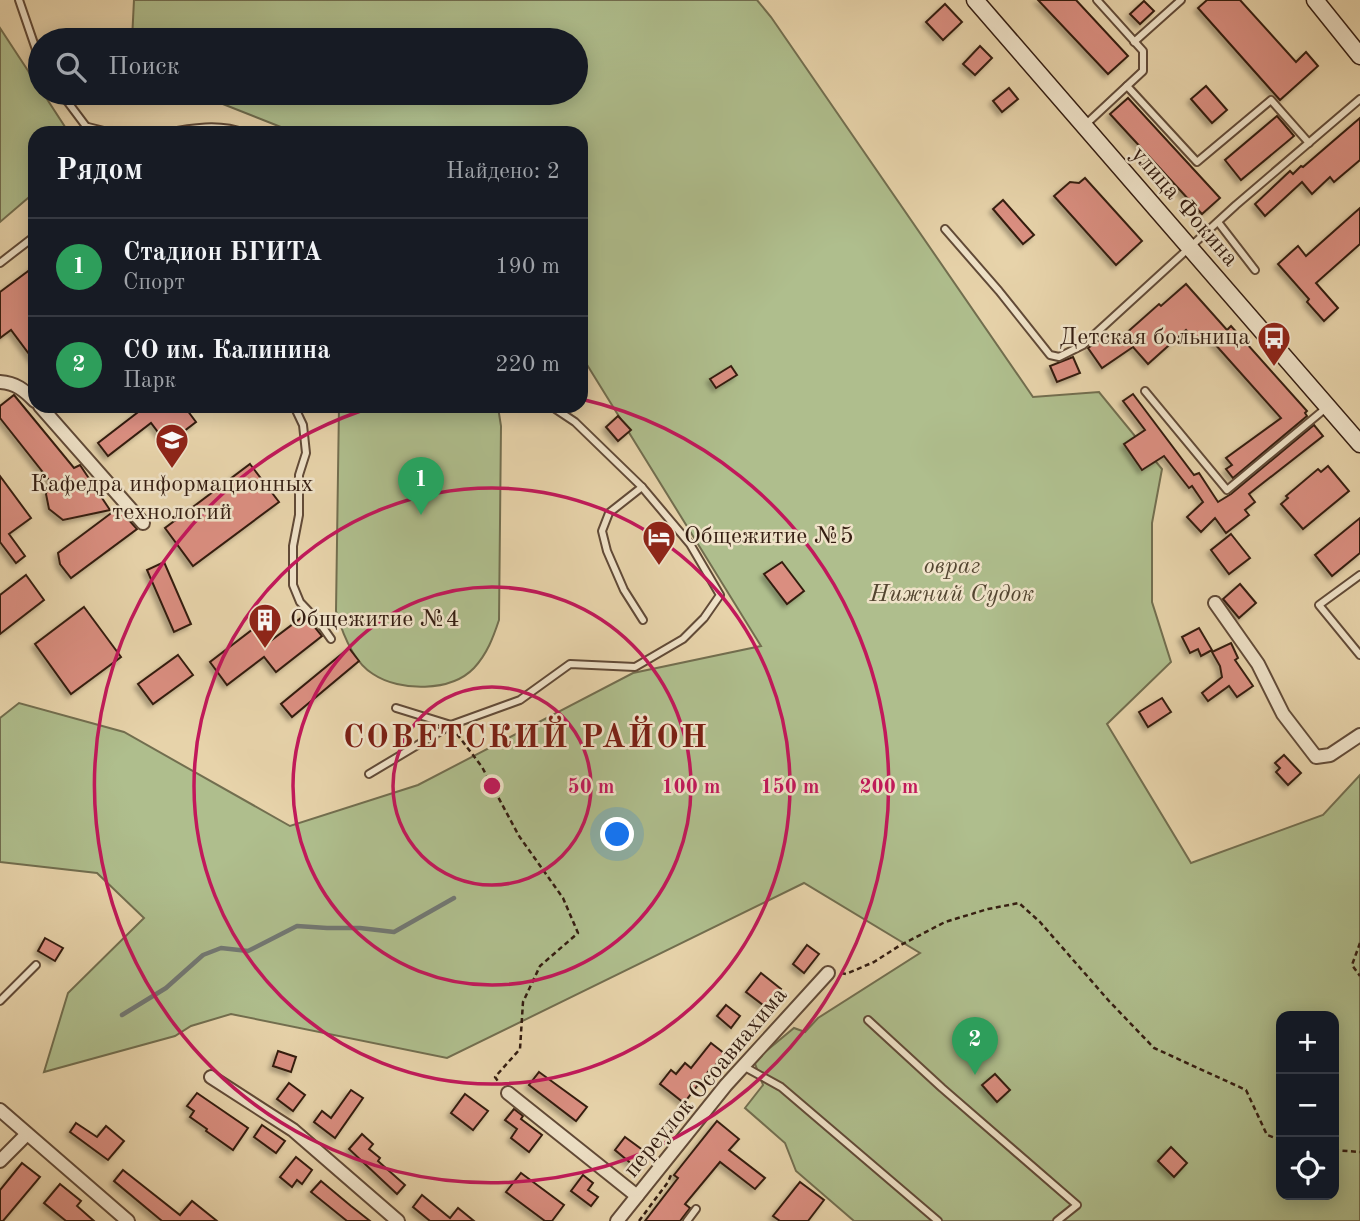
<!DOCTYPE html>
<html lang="ru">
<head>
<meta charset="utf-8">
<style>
	:root { --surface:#171b24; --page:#20242c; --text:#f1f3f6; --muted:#9ea1a6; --line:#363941; --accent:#b45309 }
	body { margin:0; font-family:"Old Standard TT",serif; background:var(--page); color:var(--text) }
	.controls { position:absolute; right:21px; bottom:21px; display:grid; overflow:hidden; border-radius:14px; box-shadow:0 4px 18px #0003 }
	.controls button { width:63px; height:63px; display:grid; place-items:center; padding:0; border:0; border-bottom:2px solid var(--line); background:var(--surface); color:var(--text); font:35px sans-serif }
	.you { position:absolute; left:618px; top:835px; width:24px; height:24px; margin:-18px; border:5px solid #fff; border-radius:50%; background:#1a73e8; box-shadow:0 0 0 10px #1a73e833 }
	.badge { display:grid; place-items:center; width:46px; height:46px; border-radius:50%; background:var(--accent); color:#fff; font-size:23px; font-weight:700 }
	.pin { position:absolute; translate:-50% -58px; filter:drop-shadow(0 2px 4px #0008) }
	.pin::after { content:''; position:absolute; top:37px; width:24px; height:21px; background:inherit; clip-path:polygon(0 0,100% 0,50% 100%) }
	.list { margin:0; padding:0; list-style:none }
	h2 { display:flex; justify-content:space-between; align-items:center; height:91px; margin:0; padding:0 28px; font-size:30px }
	h2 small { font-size:23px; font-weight:400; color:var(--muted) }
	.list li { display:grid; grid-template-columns:46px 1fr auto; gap:21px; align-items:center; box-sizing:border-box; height:98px; padding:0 28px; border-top:2px solid var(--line) }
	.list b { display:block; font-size:26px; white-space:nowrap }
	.list p { margin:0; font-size:23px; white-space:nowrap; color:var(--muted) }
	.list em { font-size:23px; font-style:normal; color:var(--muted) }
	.icon { flex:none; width:38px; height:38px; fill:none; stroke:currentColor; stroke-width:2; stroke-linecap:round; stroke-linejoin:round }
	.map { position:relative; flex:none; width:1360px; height:1221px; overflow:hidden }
	.search { position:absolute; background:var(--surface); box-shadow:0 4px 18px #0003; left:28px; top:28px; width:560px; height:77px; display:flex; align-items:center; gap:18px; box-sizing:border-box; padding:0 24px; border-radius:38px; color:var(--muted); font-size:26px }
	.panel { position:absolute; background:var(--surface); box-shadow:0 4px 18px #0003; left:28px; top:126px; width:560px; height:287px; border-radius:21px }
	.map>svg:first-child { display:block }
</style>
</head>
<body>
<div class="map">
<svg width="1360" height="1221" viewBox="0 0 1360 1221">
	<defs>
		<filter id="shadow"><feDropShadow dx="-3.5" dy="3.5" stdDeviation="2" flood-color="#0004"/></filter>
	</defs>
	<rect width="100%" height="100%" fill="#e7d3aa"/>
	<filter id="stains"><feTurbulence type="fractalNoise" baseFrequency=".00286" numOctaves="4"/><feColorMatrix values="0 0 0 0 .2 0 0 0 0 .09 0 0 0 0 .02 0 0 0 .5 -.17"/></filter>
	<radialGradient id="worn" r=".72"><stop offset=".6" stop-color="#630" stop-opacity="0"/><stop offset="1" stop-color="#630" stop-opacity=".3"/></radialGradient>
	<g fill="#afbe8d" stroke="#726e4f" stroke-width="2" fill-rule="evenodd">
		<path d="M134 0H757L771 17 1033 397 1099 392 1162 469 1152 523V602L1171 662 1107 724 1191 863 1323 815 1360 775V1221H854L796 1171 785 1143 745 1108 763 1085 754 1061 794 1028 805 1032 818 1018 920 953 804 883 447 1058 231 1014 191 1026 175 1036 44 1072 68 993 144 918 97 873 0 862V718L19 703 124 732 290 826 418 785 633 673 761 646 581 355V133H296L195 93H576V40H132ZM1281 1016H1334V1195H1281Z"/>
		<path d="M0 28 40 89V93H43L69 133H35V192L0 222Z"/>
		<path d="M339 406 498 407 501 426 499 620C493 638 487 654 474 668 451 692 400 692 373 674 353 662 342 632 336 611Z"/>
	</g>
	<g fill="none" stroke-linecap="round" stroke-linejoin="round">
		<path stroke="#727873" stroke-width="4.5" d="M122 1015 166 988 203 955 221 948 248 951 297 926 327 928H360L394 932 454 898"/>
	</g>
	<g fill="#da8e80" stroke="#341d11" stroke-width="2" filter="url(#shadow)">
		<path d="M1038 0H1076L1128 56 1108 74Z"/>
		<path d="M1207 0H1240L1296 62 1306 52 1318 66 1280 100 1198 8Z"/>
		<path d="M1144 1 1154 11 1140 24 1130 14Z"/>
		<path d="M945 4 962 22 943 40 926 22Z"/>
		<path d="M980 46 992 58 975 75 963 64Z"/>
		<path d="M1206 86 1227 110 1212 123 1191 99Z"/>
		<path d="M1009 88 1018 99 1002 112 993 101Z"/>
		<path d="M1128 98 1220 198 1202 214 1110 114Z"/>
		<path d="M1277 116 1294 136 1241 180 1225 160Z"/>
		<path d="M1360 118V160L1334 182 1330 177 1312 194 1302 182 1265 216 1255 204 1290 171 1293 174 1301 166 1303 167Z"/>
		<path d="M1085 178 1142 241 1116 265 1054 196 1070 182 1079 183Z"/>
		<path d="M1003 200 1034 235 1023 244 993 209Z"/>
		<path d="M1360 208V244L1316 283 1338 308 1324 321 1307 302 1309 299 1278 264 1298 246 1306 256Z"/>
		<path d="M35 266V362L11 330 0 338V292Z"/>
		<path d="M1186 284 1227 330 1231 326 1307 411 1305 413 1307 416 1233 478 1226 469 1232 465 1226 458 1281 418 1205 333 1196 341 1186 330 1148 364 1133 347 1102 368 1088 348 1108 335 1114 344 1159 304 1161 306Z"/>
		<path d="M1073 357 1080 373 1057 382 1050 366Z"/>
		<path d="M731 366 737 375 716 388 710 379Z"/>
		<path d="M1133 394 1194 475 1199 473 1218 502 1231 494 1314 425 1323 436 1249 494 1255 502 1245 510 1249 515 1226 533 1215 518 1201 532 1187 517 1203 502 1192 486 1189 488 1164 456 1142 470 1124 444 1145 430 1123 401Z"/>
		<path d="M14 395 74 468 80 465 110 510 63 520 49 509 46 494 49 480 0 418V406Z"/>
		<path d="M146 406H184L196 422 167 444 151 423 108 456 98 443Z"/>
		<path d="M618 416 631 430 618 441 606 427Z"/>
		<path d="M250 464 279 502 193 566 165 528Z"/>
		<path d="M1328 466 1349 491 1303 529 1281 504 1288 498 1286 496 1318 469 1321 472Z"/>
		<path d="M0 476 31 518 9 534 25 556 16 563 0 542Z"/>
		<path d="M118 508 137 529 71 578 60 564 58 553Z"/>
		<path d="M1360 518V553L1332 576 1315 555Z"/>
		<path d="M1231 534 1250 558 1229 574 1211 550Z"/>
		<path d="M164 562 191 624 174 632 147 570Z"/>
		<path d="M782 562 804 591 787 604 764 574Z"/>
		<path d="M26 575 44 600 0 634V595Z"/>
		<path d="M1240 584 1256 603 1239 618 1223 599Z"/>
		<path d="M84 607 121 657 71 694 35 644Z"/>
		<path d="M305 615 322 636 276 672 264 657 227 685 210 662 257 626 269 642Z"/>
		<path d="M1199 628 1212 650 1201 656 1198 649 1190 653 1182 637Z"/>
		<path d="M1231 643 1238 658 1235 660 1253 686 1237 697 1229 686 1208 701 1202 693 1222 677 1220 666 1212 652Z"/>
		<path d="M349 648 359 661 292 717 281 704Z"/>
		<path d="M178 655 193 675 153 704 138 684Z"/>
		<path d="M1162 698 1171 712 1148 727 1139 712Z"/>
		<path d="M1284 755 1301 773 1288 785 1276 772 1280 768 1275 763Z"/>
		<path d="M45 938 63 948 55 961 38 951Z"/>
		<path d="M807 945 819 954 804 973 793 964Z"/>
		<path d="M761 973 781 989 767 1008 746 992Z"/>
		<path d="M726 1005 740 1016 731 1028 717 1016Z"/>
		<path d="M711 1043 725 1054 712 1069 711 1068 684 1103 660 1084 671 1070 676 1074 685 1063 691 1068Z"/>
		<path d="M278 1051 296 1057 291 1072 273 1066Z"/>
		<path d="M539 1072 587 1107 576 1121 529 1085Z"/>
		<path d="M995 1074 1010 1090 997 1102 982 1085Z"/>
		<path d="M289 1083 305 1095 293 1111 277 1099Z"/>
		<path d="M351 1090 363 1098 335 1138 314 1122 322 1111 331 1118Z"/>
		<path d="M197 1093 248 1128 233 1150 206 1131 207 1129 190 1117 194 1111 187 1106Z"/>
		<path d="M465 1094 488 1111 473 1130 451 1113Z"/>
		<path d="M514 1109 523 1116 521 1119 542 1135 529 1152 511 1138 517 1129 505 1120Z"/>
		<path d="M717 1121 739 1139 729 1150 765 1178 755 1189 720 1162 685 1204 690 1208 680 1221H645L678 1178 674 1175Z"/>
		<path d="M76 1123 97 1137 106 1126 124 1141 108 1160 70 1132Z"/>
		<path d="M262 1125 285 1141 276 1153 254 1137Z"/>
		<path d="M362 1134 373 1144 369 1149 380 1158 378 1161 405 1185 397 1194 349 1149Z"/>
		<path d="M625 1137 644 1151 633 1165 615 1150Z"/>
		<path d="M1171 1147 1187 1163 1174 1177 1158 1161Z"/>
		<path d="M296 1157 312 1170 302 1184 297 1180 292 1187 280 1177Z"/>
		<path d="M22 1163 40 1177 3 1221H0V1190Z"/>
		<path d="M123 1170 180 1215 192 1201 217 1221H162L114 1181Z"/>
		<path d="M521 1173 564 1205 552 1221H545L506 1192Z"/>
		<path d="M583 1175 593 1183 588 1190 598 1197 591 1206 571 1191Z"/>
		<path d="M321 1181 351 1206 370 1221H347L311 1192Z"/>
		<path d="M800 1182 824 1200 808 1221H780L773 1216Z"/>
		<path d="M60 1184 81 1201 77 1206 94 1221H66L44 1203Z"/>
		<path d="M422 1195 450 1218 458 1208 474 1221H430L413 1207Z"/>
	</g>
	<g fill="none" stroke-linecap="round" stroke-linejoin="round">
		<defs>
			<g id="lane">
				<path d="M19 0 40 61"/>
				<path d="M1134 42 1181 0"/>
				<path d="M1127 86 1197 162 1271 100 1309 143"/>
				<path d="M61 93 91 133"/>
				<path d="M1084 126 1143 71V51L1097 0"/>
				<path d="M88 127 112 133"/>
				<path d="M166 133C190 128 221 123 244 133"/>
				<path d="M1218 222 1255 270"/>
				<path d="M945 229 999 291 1050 355 1059 357 1083 345 1236 205 1360 99"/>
				<path d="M0 263 35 236"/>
				<path d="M1145 391 1227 490 1326 408"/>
				<path d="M294 406 303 425 306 453 299 475V515L293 546V585L300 602 319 622 331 639"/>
				<path d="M551 406 575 422 642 487 609 513 602 531 607 551 624 590 643 620"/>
				<path d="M1360 575 1319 605 1360 655"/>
				<path d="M396 708 451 725"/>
				<path d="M369 774 451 725 520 700 570 664 635 667 683 639 704 618 720 595 690 544 642 487"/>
				<path d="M0 1001 36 965"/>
				<path d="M868 1020 942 1088 1077 1205 1057 1221"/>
				<path d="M743 1066 781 1087 938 1221"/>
				<path d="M687 1221 696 1209"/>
			</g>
			<g id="street">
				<path d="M0 382C16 383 24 390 35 401"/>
				<path d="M40 406 143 523"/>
				<path d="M1215 603 1258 664 1283 714 1316 757 1330 755 1360 735"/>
				<path d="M211 1077 293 1130 398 1221"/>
				<path d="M508 1093 637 1196"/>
				<path d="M0 1110 128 1221"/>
				<path d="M0 1161 27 1134"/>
				<path d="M617 1221 726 1085 828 973"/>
			</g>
			<g id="secondary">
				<path d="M975 0 1360 444"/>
				<path d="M1315 0 1360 56"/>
			</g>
		</defs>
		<use href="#lane" stroke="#614a37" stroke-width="10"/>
		<use href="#street" stroke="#614a37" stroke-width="16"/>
		<use href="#secondary" stroke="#341d11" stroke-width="19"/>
		<g stroke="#341d11" stroke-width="2.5" stroke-dasharray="5 3.5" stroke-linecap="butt">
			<path d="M457 734 482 767 519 836 563 898 578 933 540 966 523 1002 520 1049 495 1077 500 1084"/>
			<path d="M1360 943 1352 965 1360 976"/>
			<path d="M841 973 846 974 874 962 899 946 945 922 988 909 1019 903 1040 922 1109 1001 1154 1048 1246 1090 1267 1135 1281 1140"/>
			<path d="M1334 1150 1360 1152"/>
			<path d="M639 1221 668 1182 671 1175"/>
		</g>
		<use href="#lane" stroke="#efe2c8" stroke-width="6"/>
		<use href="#street" stroke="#efe2c8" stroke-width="12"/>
		<use href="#secondary" stroke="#efe2c8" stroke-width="16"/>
	</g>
	<g fill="none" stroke="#c2185b" stroke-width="3.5">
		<circle cx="492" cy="786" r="99"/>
		<circle cx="492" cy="786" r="199"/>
		<circle cx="492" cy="786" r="298"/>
		<path d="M581 399A397 397 0 1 1 376 406"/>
	</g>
	<defs>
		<symbol id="bus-pin" viewBox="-11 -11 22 30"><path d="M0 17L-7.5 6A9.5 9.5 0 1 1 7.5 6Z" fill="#8f2418" stroke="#efe2c8"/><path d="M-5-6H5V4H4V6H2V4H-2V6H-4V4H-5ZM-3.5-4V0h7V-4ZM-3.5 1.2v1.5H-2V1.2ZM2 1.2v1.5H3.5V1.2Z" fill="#fff"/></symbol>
		<symbol id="university-pin" viewBox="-11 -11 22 30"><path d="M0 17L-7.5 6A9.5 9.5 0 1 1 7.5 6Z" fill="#8f2418" stroke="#efe2c8"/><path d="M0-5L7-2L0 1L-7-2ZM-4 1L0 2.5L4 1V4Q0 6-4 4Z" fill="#fff"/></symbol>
		<symbol id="hotel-pin" viewBox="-11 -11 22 30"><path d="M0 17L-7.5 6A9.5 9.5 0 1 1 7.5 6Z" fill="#8f2418" stroke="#efe2c8"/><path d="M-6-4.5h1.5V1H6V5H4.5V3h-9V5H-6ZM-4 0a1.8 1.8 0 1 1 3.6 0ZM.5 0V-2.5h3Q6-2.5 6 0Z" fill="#fff"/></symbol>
		<symbol id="building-pin" viewBox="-11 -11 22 30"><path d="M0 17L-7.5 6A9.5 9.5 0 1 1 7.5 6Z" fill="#8f2418" stroke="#efe2c8"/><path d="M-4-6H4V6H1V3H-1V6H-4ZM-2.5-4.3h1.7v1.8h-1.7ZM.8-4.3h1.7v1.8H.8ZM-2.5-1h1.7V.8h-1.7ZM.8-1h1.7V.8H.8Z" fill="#fff"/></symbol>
	</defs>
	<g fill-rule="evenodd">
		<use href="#bus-pin" x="1255" y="319" width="38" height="52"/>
		<use href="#university-pin" x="153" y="421" width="38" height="52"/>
		<use href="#hotel-pin" x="640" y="518" width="38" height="52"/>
		<use href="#building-pin" x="246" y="601" width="38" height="52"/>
	</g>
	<g text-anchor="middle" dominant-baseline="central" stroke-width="5" stroke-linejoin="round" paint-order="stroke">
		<g font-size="24" fill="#341d11" stroke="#efe2c8">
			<text transform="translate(1184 207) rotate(49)">улица Фокина</text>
			<text transform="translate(706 1083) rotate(-50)">переулок Осоавиахима</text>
		</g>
		<g font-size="24" fill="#341d11" stroke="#efe2c8" text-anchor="start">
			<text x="1250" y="338" text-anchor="end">Детская больница</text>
			<text x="172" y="485" text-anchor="middle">Кафедра информационных<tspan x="172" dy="28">технологий</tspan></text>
			<text x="684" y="537">Общежитие №5</text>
			<text x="290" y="620">Общежитие №4</text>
		</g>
		<g font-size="24" font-style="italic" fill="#534530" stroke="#efe2c8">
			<text x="952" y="567">овраг<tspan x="952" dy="28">Нижний Судок</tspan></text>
		</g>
		<g font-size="32" font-weight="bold" letter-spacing="2" fill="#7a1f14" stroke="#efe2c8">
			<text x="526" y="739">СОВЕТСКИЙ РАЙОН</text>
		</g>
	</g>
	<circle cx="492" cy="786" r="10" fill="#c2185b" stroke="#efe2c8" stroke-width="3.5"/>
	<g font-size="21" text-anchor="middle" font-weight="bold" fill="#c2185b" stroke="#efe2c8" stroke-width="5" stroke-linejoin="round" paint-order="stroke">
		<text x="591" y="793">50 m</text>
		<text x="691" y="793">100 m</text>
		<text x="790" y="793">150 m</text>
		<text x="889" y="793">200 m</text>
	</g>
	<rect width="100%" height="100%" filter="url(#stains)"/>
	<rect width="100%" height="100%" fill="url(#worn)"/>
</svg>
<div class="controls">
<button>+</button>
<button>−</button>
<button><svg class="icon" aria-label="locate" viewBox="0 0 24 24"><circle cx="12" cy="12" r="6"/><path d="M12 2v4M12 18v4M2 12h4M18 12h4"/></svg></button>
</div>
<div class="you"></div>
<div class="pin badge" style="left:421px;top:515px;background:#2e9e5b">1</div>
<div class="pin badge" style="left:975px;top:1075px;background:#2e9e5b">2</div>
<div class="search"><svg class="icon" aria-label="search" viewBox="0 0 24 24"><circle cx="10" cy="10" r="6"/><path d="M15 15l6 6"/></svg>Поиск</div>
<section class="panel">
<h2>Рядом<small>Найдено: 2</small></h2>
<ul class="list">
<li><span class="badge" style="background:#2e9e5b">1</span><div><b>Стадион БГИТА</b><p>Спорт</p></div><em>190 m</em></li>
<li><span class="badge" style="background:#2e9e5b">2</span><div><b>СО им. Калинина</b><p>Парк</p></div><em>220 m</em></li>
</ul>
</section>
</div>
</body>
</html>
